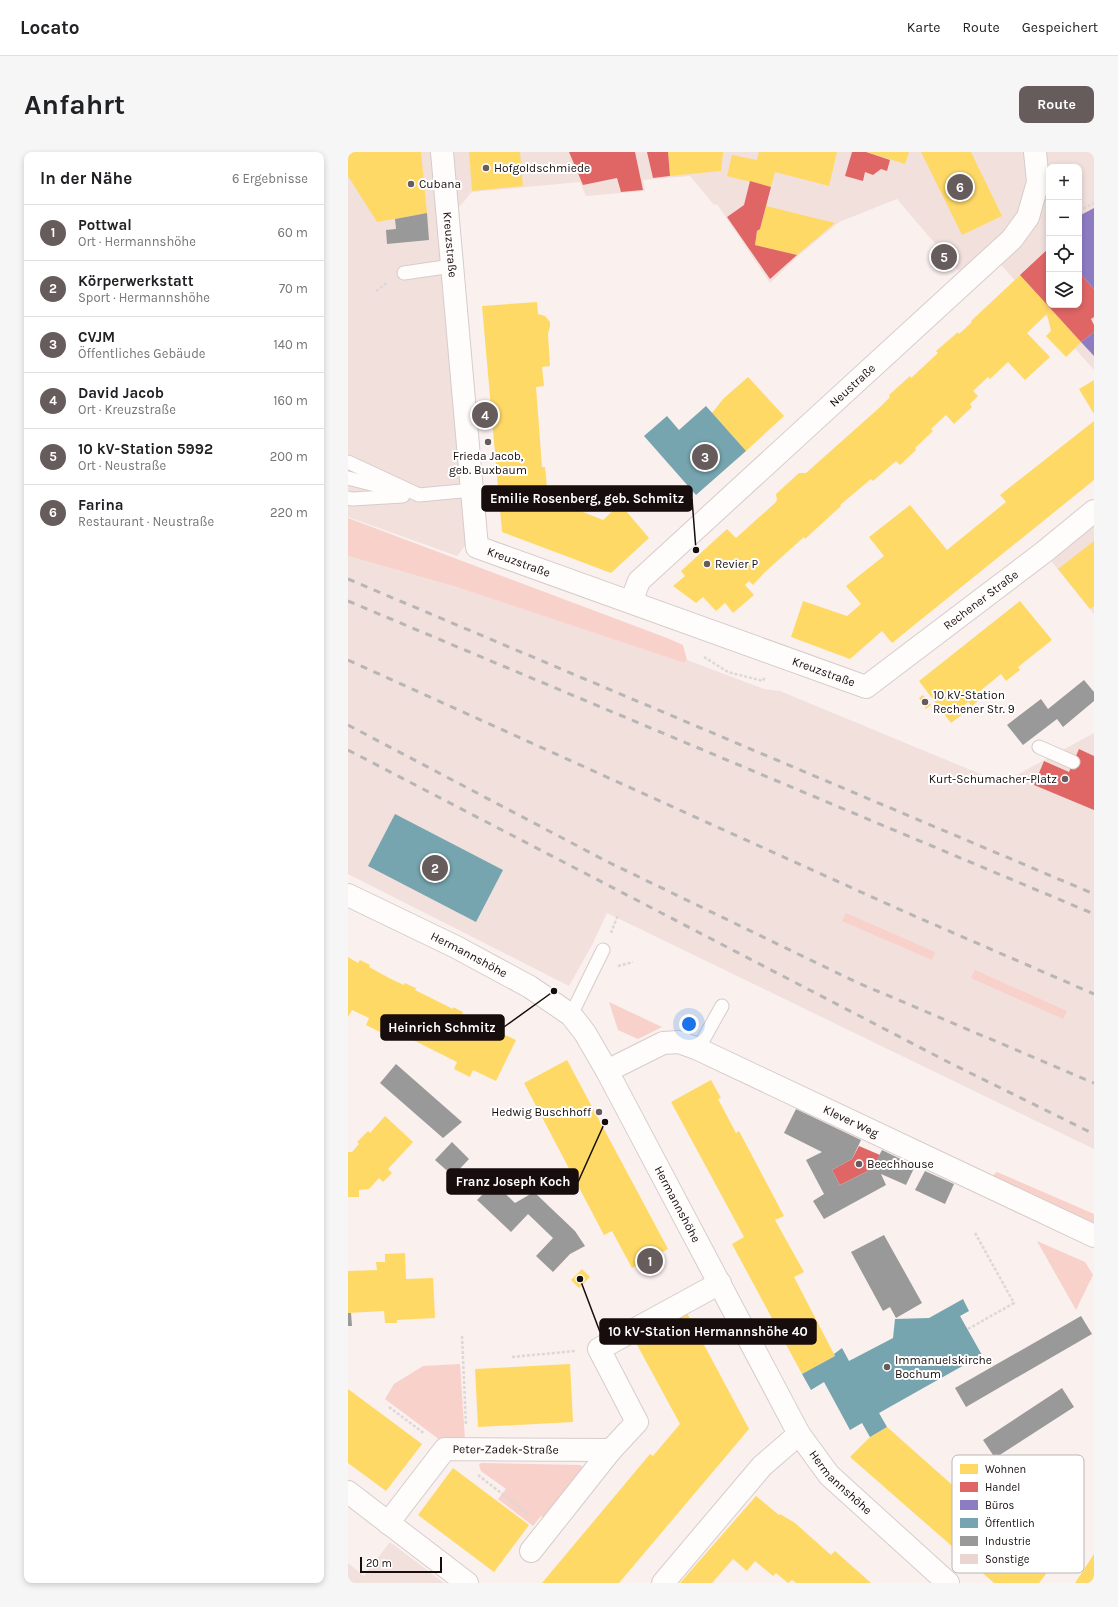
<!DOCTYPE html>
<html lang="de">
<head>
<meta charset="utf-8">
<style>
	:root { --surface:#fff; --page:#f6f6f6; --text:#202124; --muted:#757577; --line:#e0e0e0; --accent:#665c5b }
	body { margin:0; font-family:Karla,sans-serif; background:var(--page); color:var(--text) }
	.controls { position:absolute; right:12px; top:12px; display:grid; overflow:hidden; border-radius:8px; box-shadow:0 2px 6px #0003 }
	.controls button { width:36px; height:36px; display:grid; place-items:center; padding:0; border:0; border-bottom:1px solid var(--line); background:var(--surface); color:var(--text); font:20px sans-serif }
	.scale { position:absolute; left:12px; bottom:10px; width:82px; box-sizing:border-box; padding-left:4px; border:2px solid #170d0c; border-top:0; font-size:11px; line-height:14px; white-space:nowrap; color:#170d0c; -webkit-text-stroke:3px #fff; paint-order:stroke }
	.you { position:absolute; left:341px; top:872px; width:14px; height:14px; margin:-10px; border:3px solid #fff; border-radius:50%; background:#1a73e8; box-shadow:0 0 0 6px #1a73e833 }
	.badge { display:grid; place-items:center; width:26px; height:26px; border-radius:50%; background:var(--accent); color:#fff; font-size:13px; font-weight:700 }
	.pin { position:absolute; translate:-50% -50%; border:2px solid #fff; box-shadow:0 1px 4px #0006 }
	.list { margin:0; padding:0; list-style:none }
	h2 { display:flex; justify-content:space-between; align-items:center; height:52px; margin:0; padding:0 16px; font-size:17px }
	h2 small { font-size:13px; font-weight:400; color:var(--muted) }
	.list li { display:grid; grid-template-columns:26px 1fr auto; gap:12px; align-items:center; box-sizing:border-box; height:56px; padding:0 16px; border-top:1px solid var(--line) }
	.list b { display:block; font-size:15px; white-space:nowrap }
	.list p { margin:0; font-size:13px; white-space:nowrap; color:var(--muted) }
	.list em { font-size:13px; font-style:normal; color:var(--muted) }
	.icon { flex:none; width:22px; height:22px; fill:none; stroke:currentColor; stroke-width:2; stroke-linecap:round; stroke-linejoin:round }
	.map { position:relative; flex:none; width:746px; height:1431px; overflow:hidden; border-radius:8px }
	header { display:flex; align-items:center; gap:24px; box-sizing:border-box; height:56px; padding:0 20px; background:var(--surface); border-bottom:1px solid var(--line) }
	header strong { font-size:19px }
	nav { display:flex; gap:22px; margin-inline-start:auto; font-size:14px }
	.intro { display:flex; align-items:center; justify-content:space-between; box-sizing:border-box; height:96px; padding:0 24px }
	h1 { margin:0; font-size:28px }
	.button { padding:10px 18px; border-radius:8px; background:var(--accent); color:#fff; font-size:14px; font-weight:700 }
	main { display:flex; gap:24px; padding:0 24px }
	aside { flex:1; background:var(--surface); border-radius:8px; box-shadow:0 2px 6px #0003 }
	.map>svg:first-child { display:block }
</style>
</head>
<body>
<header>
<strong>Locato</strong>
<nav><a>Karte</a><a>Route</a><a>Gespeichert</a></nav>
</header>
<div class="intro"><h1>Anfahrt</h1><a class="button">Route</a></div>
<main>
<aside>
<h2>In der Nähe<small>6 Ergebnisse</small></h2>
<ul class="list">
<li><span class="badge">1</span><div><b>Pottwal</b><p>Ort · Hermannshöhe</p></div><em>60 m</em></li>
<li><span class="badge">2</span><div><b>Körperwerkstatt</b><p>Sport · Hermannshöhe</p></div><em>70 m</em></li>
<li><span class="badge">3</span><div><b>CVJM</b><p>Öffentliches Gebäude</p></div><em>140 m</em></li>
<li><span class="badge">4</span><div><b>David Jacob</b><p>Ort · Kreuzstraße</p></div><em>160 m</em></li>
<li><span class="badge">5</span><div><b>10 kV-Station 5992</b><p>Ort · Neustraße</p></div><em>200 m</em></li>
<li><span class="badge">6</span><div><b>Farina</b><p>Restaurant · Neustraße</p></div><em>220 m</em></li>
</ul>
</aside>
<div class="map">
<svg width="746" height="1431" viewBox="0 0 746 1431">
	<rect width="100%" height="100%" fill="#faf0ee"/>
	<g fill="#f2e0dd" fill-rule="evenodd">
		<path d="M0 0H746V218L646 105 619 129 549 47 491 70 451 103 422 131 369 52 366 53 342 24 295 28 297 39 238 44 232 30 124 40 100 68 127 381 109 404 0 365ZM701 15H731V153H701Z"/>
		<path d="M746 359V462L696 400Z"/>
		<path d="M0 404 105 434 336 511 339 508 416 537 432 539 654 631 746 581V997L259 761 244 793 221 834 0 722Z"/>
		<path d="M42 1390 96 1431H0V1411L16 1424Z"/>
	</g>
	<g fill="#f8d1ca">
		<path d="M0 366 319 486 335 493 339 508 336 511 105 434 0 404Z"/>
		<path d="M498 761 587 800 584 808 494 769Z"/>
		<path d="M627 818 719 859 715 867 623 826Z"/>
		<path d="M261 850 314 875 290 887 270 878Z"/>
		<path d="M649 1020 746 1062V1076L646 1026V1022Z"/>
		<path d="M689 1089 737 1110 745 1123 728 1158Z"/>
		<path d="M112 1212 117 1288H92L37 1247 46 1232 75 1214Z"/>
		<path d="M133 1311 232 1313 235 1315 236 1320 197 1367 193 1364 185 1374 150 1347 158 1337 133 1319 131 1313Z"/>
	</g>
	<g fill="#ffd966">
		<path d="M0 0H73L79 61 29 70 0 24Z"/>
		<path d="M121 0H172L175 34 124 39Z"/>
		<path d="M320 0H375L373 19 322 24Z"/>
		<path d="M411 0H489L481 34 427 20 423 35 379 24 384 3 409 8Z"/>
		<path d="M519 0H561L557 12Z"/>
		<path d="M573 0H623L654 64 614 83Z"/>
		<path d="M418 54 487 71 449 103 407 93 409 79 412 77Z"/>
		<path d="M672 123 733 190 718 205 698 184 703 179 699 162 679 181 702 205 677 228 660 210 642 227 640 225 625 239 630 244 622 252 624 255 606 272 598 263 583 277 585 279 567 296 568 298 552 313 548 309 525 329 523 327 492 353 493 354 457 387 456 385 417 420 405 433 401 429 397 433 406 443 385 461 377 451 368 459 355 445 348 451 325 434 337 424 333 419 379 377 388 386 427 351 429 348 428 342 451 321H458L531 256 542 245 541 243 562 224 563 226 590 201 588 199 610 180 611 182 624 170 623 169Z"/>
		<path d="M189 150 190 162 197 164 202 170V174L200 182 202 214 194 215 196 234 188 235 194 315H197L200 346 255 368 272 352 301 386 263 421 154 380 134 154Z"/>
		<path d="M400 225 436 264 398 299 364 261 375 247Z"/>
		<path d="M746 228V262L731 237Z"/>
		<path d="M746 269V328L544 491 534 479 502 507 443 485 455 449 499 464 513 452 498 434 536 404 521 385 562 353 599 398 658 350 652 343Z"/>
		<path d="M746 389V454L742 457 710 417Z"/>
		<path d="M672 449 704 488 670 515 672 518 658 529 653 522 632 539 636 544 624 554 620 550 612 557 616 561 603 571 571 529Z"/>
		<path d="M575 543 583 553 578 557 571 546Z"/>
		<path d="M0 805 10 811 12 808 22 813 21 815 41 826 56 833 57 831 63 834 68 836 67 838 105 857V855L115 860 114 862 143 875V874L154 879 153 881 168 888 148 929 125 918 122 925 106 917 109 910 37 874 34 881 18 873 21 866 4 858 0 865Z"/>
		<path d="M219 908 320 1097 284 1116 264 1079 256 1083 176 931Z"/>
		<path d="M363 928 373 946 370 947 388 981 391 979 436 1064 427 1068 456 1120 446 1125 487 1204 454 1222 384 1092 396 1085 323 950Z"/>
		<path d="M37 964 65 990 40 1017 44 1021 35 1030 31 1026 21 1037 11 1038V1045H0V1000H4L11 992 9 990 20 979 22 981Z"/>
		<path d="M57 1101 58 1127 85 1126 87 1166 49 1168V1171H37L36 1159 0 1161V1119L29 1118 28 1110H37V1102Z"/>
		<path d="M234 1117 242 1125 231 1136 223 1128Z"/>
		<path d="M339 1161 401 1277 271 1431H194L302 1302 305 1304 332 1272 287 1189Z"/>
		<path d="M222 1212 225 1270 130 1275 127 1217Z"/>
		<path d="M0 1237 74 1292 38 1339 0 1311Z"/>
		<path d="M539 1275 681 1401 677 1405 698 1422 691 1431H646L502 1305 522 1285Z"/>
		<path d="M105 1316 181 1373 146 1420 70 1363Z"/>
		<path d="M408 1344 431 1363 432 1362 447 1371 483 1403 487 1399 523 1431H448L444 1428 440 1431 428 1421 425 1424 407 1409 399 1419 385 1407 364 1431H332Z"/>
		<path d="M746 1402V1431H727Z"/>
	</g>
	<g fill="#e06666">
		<path d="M221 0H287L295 38 273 40 269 26 235 33Z"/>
		<path d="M299 0H320L322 24 305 26Z"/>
		<path d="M504 0H518L542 8 539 19 533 17 525 23 517 20 515 29 497 24Z"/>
		<path d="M402 29 423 35 412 77 409 79 407 93 449 103 422 127 379 65 396 53Z"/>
		<path d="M701 96V153H731V120L746 137V165L743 167 746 173V180L733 190 672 123Z"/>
		<path d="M731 597 746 604V658L686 633 696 609 721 620Z"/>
		<path d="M511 994 532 1003 524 1017 492 1033 484 1018 504 1007Z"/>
	</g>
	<g fill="#8e7cc3">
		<path d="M746 56V137L731 120V64Z"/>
		<path d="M746 180V204L733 190Z"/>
	</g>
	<g fill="#76a5af">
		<path d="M358 254 398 299 348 343 296 284 319 264 331 278Z"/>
		<path d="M47 662 155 718 128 770 20 714Z"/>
		<path d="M615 1147 621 1159 612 1164 634 1203 531 1261 539 1275 522 1285 514 1271 502 1278 476 1230 463 1238 454 1222 487 1204 486 1202 494 1196 501 1209 545 1186 547 1167 581 1166Z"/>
	</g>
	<g fill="#999">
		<path d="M79 61 81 88 39 92 38 78 48 77 47 67Z"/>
		<path d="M736 528 746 540V549L715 575 709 567 675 593 659 573 693 547 700 557Z"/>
		<path d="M48 912 114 970 95 986 32 931Z"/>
		<path d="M448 957 513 988 504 1007 484 1018 492 1033 524 1017 534 998 567 1014 558 1033 533 1022 538 1033 476 1067 465 1049 476 1042 458 1008 474 1000 436 981Z"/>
		<path d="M104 990 121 1007 105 1024 87 1008Z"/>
		<path d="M577 1019 606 1032 597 1052 567 1038Z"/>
		<path d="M146 1031 167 1051 186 1040 227 1079 237 1094 222 1102 205 1120 188 1104 205 1086 180 1062 163 1080 129 1048Z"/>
		<path d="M536 1083 574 1151 548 1166 542 1155 535 1159 503 1100Z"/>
		<path d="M0 1161H3L4 1174H0Z"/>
		<path d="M733 1164 744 1182 618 1255 607 1236Z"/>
		<path d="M714 1236 726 1255 647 1306 635 1288Z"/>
	</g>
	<path fill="#ead5d1" d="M595 100 600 107 597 110 591 103Z"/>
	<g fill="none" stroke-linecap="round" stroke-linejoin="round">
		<defs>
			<g id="lane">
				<path d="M56 121 104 114"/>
				<path d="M0 310 71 343 124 338"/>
				<path d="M0 326 51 339"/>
				<path d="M0 346 4 347 55 344"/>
				<path d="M691 595 725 610"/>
				<path d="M223 863 255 798"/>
				<path d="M350 897 374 854"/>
			</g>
			<g id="street">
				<path id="s1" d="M94 0 129 395 518 535 696 400 746 359"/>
				<path id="s2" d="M283 450 291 429 664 87 680 65 690 30 687 0"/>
				<path id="s3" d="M0 743 108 795 182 835 223 863 237 881 259 919 451 1282 481 1323 600 1431"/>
				<path id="s4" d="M259 919 315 891 331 890 350 897 746 1084"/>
				<path d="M0 1340 119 1431"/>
				<path id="s5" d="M40 1371 97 1297 263 1298 289 1270 251 1197 372 1131"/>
				<path d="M183 1399 263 1298"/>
				<path d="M315 1431 414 1314 451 1282"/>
			</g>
		</defs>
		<use href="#lane" stroke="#d6cccb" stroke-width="15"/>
		<use href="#street" stroke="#d6cccb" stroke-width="24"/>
		<g stroke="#dbd8d7" stroke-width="2.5" stroke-dasharray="3 2" stroke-linecap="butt">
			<path d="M731 59 746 51"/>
			<path d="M28 139 39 131"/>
			<path d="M356 505 380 520 415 529 417 525"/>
			<path d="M263 781 270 763"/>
			<path d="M270 814 285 810"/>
			<path d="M620 1177 666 1151 626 1079"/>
			<path d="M114 1184 118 1273"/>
			<path d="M164 1205 227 1199"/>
			<path d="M41 1255 77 1282"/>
			<path d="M130 1323 180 1362"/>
		</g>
		<use href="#lane" stroke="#fefdfc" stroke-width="13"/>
		<use href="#street" stroke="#fefdfc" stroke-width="22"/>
		<g stroke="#b8b5b5" stroke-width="3" stroke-dasharray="7 7" stroke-linecap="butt">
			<path d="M0 427 746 742"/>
			<path d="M0 449 746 762"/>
			<path d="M0 508 555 759 746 842"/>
			<path d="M0 573 258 709 508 830 746 931"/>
			<path d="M0 598 602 911 746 982"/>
		</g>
	</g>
	<g fill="#665c5b" stroke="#fff" stroke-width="1.5">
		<circle cx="138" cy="16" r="4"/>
		<circle cx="63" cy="32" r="4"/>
		<circle cx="140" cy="290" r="4"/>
		<circle cx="359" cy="412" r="4"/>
		<circle cx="577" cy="550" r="4"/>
		<circle cx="717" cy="627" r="4"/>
		<circle cx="251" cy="960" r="4"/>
		<circle cx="511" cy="1012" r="4"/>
		<circle cx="539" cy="1215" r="4"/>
	</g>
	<g text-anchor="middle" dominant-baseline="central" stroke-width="4" stroke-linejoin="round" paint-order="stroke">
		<g font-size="12" fill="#170d0c" stroke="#fff" text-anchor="start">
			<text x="146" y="16">Hofgoldschmiede</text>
			<text x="71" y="32">Cubana</text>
			<text x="140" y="304" text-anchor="middle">Frieda Jacob,<tspan x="140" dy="14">geb. Buxbaum</tspan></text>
			<text x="367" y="412">Revier P</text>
			<text x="585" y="543">10 kV-Station<tspan x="585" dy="14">Rechener Str. 9</tspan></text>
			<text x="709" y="627" text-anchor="end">Kurt-Schumacher-Platz</text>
			<text x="243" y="960" text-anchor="end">Hedwig Buschhoff</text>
			<text x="519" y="1012">Beechhouse</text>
			<text x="547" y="1208">Immanuelskirche<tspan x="547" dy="14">Bochum</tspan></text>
		</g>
		<g font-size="12" fill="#170d0c" stroke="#fff">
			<text stroke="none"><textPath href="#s1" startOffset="93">Kreuzstraße</textPath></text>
			<text stroke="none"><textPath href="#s2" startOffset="312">Neustraße</textPath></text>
			<text stroke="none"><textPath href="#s1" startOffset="441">Kreuzstraße</textPath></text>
			<text stroke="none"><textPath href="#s1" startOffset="954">Rechener Straße</textPath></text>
			<text stroke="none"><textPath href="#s1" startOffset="765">Kreuzstraße</textPath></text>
			<text stroke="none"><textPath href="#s3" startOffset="135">Hermannshöhe</textPath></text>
			<text stroke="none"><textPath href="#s4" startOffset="268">Klever Weg</textPath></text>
			<text stroke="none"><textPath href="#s3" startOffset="471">Hermannshöhe</textPath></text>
			<text stroke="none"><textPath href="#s5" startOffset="154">Peter-Zadek-Straße</textPath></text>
			<text stroke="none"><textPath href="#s3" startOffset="795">Hermannshöhe</textPath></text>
		</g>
	</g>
	<rect x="604" y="1303" width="132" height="118" rx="6" fill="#fff" stroke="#b9b6b6" stroke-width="1"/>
	<rect x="612" y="1312" width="18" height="10" fill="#ffd966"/>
	<rect x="612" y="1330" width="18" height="10" fill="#e06666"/>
	<rect x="612" y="1348" width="18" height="10" fill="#8e7cc3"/>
	<rect x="612" y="1366" width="18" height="10" fill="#76a5af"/>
	<rect x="612" y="1384" width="18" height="10" fill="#999"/>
	<rect x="612" y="1402" width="18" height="10" fill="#ead5d1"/>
	<g font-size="11" fill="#170d0c">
		<text x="637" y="1321">Wohnen</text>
		<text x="637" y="1339">Handel</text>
		<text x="637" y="1357">Büros</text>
		<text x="637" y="1375">Öffentlich</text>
		<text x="637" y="1393">Industrie</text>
		<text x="637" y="1411">Sonstige</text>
	</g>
	<path fill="none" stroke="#170d0c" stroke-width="1.5" d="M348 398L344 347M206 839L156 875M257 970L230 1030M232 1127L252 1180"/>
	<g fill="#170d0c" stroke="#fff" stroke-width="1.5">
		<circle cx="348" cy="398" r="4"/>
		<circle cx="206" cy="839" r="4"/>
		<circle cx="257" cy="970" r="4"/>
		<circle cx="232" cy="1127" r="4"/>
	</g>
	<g fill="#170d0c" stroke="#170d0c" stroke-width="1.5">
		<rect x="134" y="334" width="210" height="25" rx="4"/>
		<rect x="33" y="863" width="123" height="25" rx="4"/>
		<rect x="99" y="1017" width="131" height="25" rx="4"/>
		<rect x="252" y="1167" width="216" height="25" rx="4"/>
	</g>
	<g font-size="13" text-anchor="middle" font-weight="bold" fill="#fff">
		<text x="239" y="351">Emilie Rosenberg, geb. Schmitz</text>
		<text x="94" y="880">Heinrich Schmitz</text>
		<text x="165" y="1034">Franz Joseph Koch</text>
		<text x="360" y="1184">10 kV-Station Hermannshöhe 40</text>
	</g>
</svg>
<div class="controls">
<button>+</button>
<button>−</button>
<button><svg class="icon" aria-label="locate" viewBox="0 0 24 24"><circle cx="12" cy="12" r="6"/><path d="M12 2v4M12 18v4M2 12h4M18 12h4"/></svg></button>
<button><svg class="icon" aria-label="layers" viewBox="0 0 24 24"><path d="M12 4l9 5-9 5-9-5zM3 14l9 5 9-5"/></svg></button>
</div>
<div class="scale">20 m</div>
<div class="you"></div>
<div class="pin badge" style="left:302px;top:1109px">1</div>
<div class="pin badge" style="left:87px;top:716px">2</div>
<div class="pin badge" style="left:357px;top:305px">3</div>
<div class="pin badge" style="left:137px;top:263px">4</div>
<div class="pin badge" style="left:596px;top:105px">5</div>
<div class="pin badge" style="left:612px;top:35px">6</div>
</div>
</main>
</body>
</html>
